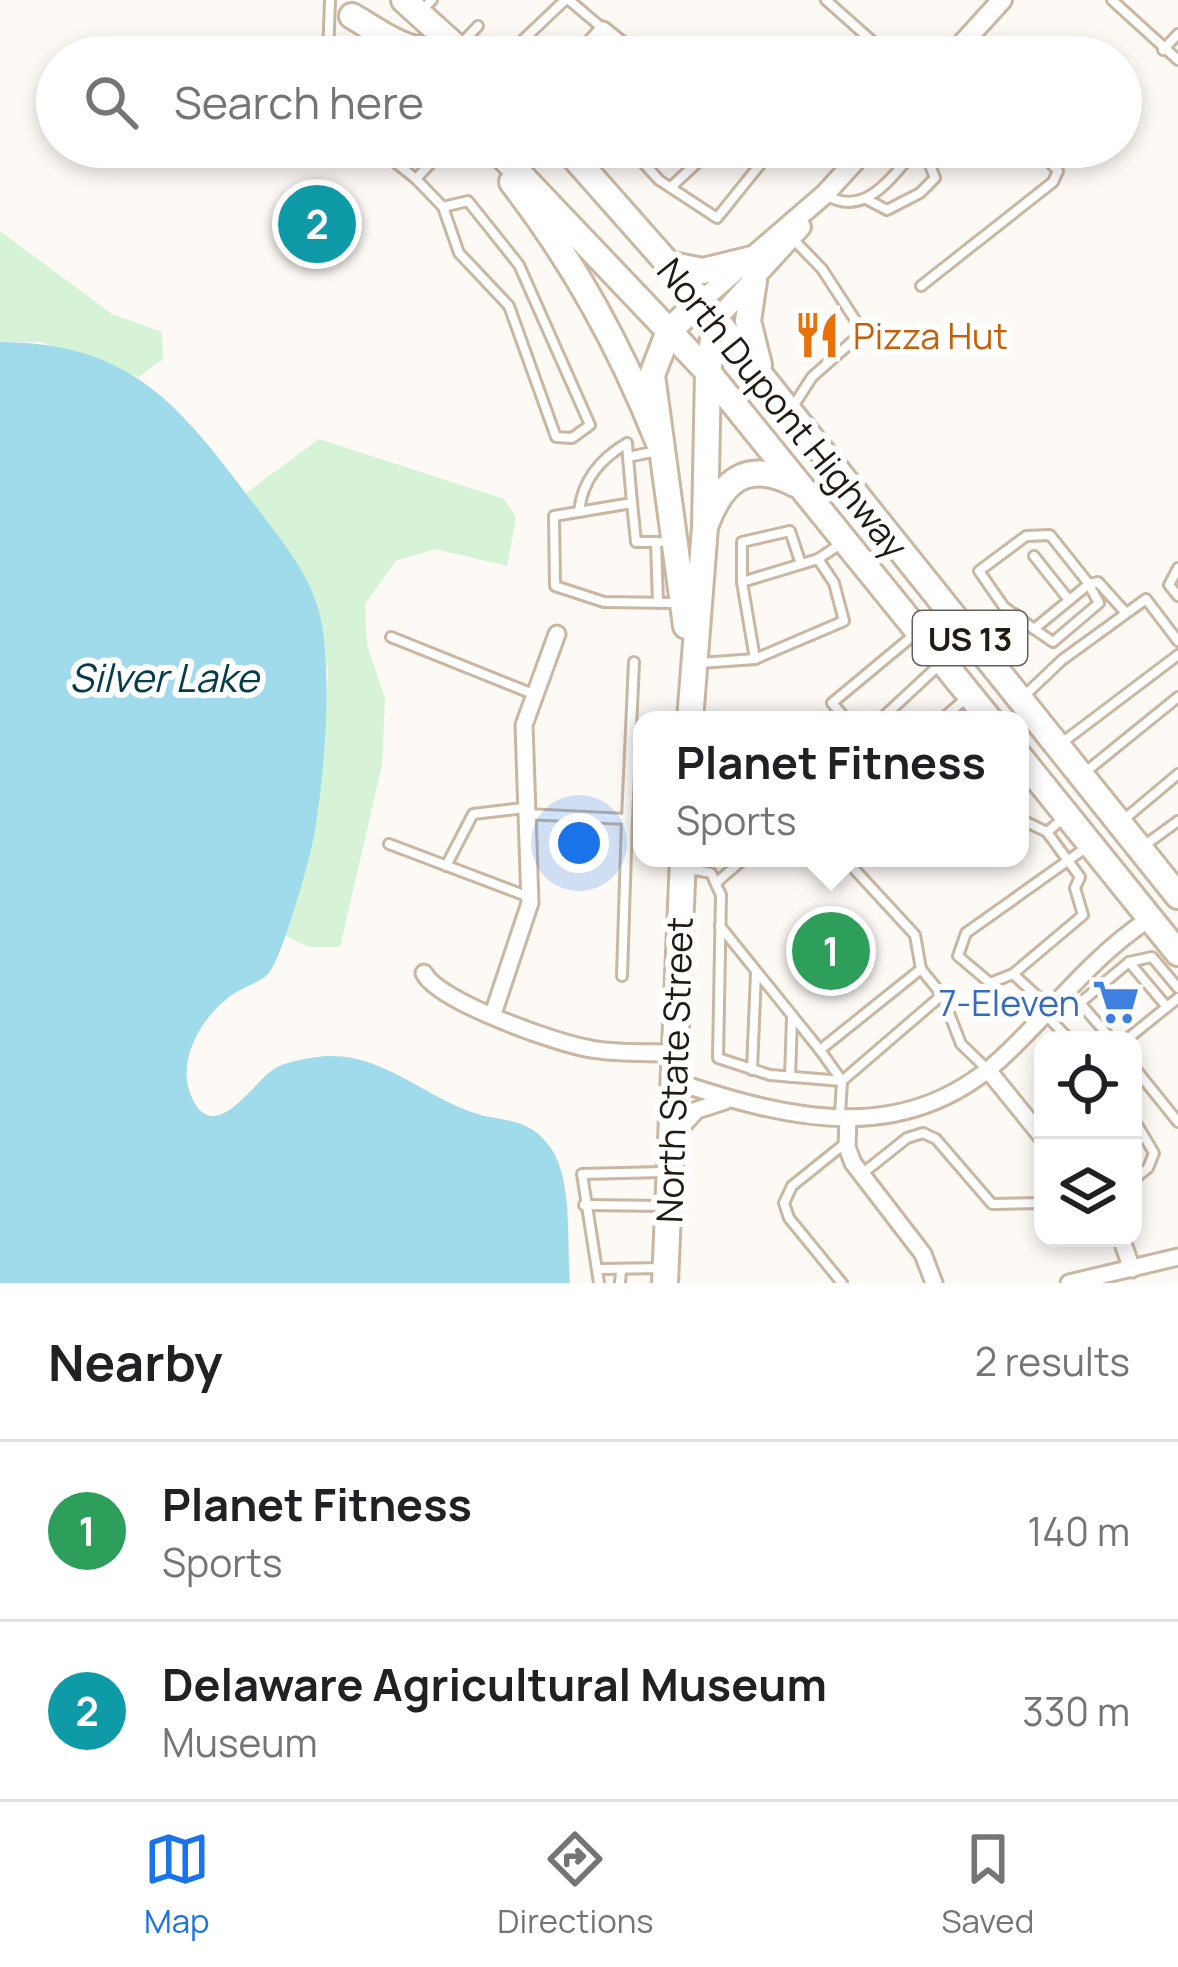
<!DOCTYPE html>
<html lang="en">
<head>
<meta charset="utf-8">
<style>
	:root { --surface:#fff; --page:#f2f2f2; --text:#202124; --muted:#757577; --line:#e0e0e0; --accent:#1a73e8 }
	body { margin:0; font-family:Manrope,sans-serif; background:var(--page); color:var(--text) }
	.controls { position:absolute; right:36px; bottom:36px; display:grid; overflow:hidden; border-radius:24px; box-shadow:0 6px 18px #0003 }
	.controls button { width:108px; height:108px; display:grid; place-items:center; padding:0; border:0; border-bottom:3px solid var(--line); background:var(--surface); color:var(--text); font:60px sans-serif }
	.you { position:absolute; left:579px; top:843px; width:42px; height:42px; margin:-30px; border:9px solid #fff; border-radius:50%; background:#1a73e8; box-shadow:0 0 0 18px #1a73e833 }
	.badge { display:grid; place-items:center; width:78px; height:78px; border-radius:50%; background:var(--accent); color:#fff; font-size:39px; font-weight:700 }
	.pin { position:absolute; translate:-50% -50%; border:6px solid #fff; box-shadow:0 3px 12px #0006 }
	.popup { position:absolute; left:633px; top:711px; width:396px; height:156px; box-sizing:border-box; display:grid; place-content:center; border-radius:24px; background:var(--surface); filter:drop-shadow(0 3px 9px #0005); font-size:39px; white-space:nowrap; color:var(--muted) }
	.popup b { font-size:45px; color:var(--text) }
	.popup::after { content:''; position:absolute; left:50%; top:100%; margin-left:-24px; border:24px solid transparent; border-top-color:var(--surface) }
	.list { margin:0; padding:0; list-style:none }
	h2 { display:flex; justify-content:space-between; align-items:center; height:156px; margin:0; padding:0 48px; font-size:51px }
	h2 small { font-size:39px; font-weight:400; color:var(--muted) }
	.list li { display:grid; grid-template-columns:78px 1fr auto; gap:36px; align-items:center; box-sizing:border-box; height:180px; padding:0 48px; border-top:3px solid var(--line) }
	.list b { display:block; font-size:45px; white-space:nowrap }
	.list p { margin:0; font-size:39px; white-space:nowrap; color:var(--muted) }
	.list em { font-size:39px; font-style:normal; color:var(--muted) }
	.icon { flex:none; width:66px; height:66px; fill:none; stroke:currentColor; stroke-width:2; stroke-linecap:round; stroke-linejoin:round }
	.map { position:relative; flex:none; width:1178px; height:1283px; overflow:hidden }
	.search { position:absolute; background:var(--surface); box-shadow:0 6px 18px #0003; left:36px; right:36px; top:36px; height:132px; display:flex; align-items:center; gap:30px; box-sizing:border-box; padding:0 42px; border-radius:66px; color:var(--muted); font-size:45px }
	.sheet { height:516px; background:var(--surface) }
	nav { display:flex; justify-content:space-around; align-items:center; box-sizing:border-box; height:168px; border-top:3px solid var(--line); background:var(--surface); font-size:33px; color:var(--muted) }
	nav a { display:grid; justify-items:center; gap:6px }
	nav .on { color:var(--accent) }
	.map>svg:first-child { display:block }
</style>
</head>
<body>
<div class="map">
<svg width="1178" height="1283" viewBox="0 0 1178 1283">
	<rect width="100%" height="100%" fill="#fdf9f5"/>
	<g fill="#d6f3d8">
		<path d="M0 231 112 314 162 332 163 359 139 377 41 342H0Z"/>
		<path d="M319 439 504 499 516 517 507 566 435 549 396 561 365 604 367 645 385 698 382 765 340 947H308L286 936 312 847 328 675 321 617 246 493Z"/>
	</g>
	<path fill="#9fdbeb" d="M0 342C132 342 181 407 254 504 280 539 307 569 319 611 334 668 324 787 312 846 307 868 282 959 268 974 258 984 240 988 229 997 200 1019 174 1064 193 1100 217 1147 256 1077 277 1067 290 1061 316 1056 331 1056 385 1055 430 1101 481 1115 500 1120 516 1119 533 1130 541 1135 552 1148 556 1157 572 1192 567 1245 570 1283H0Z"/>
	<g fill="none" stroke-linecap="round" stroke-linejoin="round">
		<defs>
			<g id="service">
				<path d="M569 0 602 28"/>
				<path d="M826 0 890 57"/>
				<path d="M1112 0 1178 60"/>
				<path d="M420 12 432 0"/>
				<path d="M458 47 478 26"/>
				<path d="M1163 50 1178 34"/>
				<path d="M328 57 330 0"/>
				<path d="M505 57 565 0"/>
				<path d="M862 57 874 43"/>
				<path d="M376 147 416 179 440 153 462 147"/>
				<path d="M629 147 659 180 717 218 762 162 787 147"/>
				<path d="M584 165 605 147"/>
				<path d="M416 179 443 207 459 253 509 306 556 437 572 438 590 425 519 265 468 201 443 207"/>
				<path d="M671 187 714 147"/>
				<path d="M826 195C866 219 893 175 918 147"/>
				<path d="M866 199 887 210 920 193 935 178 923 147"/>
				<path d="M793 239 822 269 863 332 812 377 794 405"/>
				<path d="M921 286 1053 182 1058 171 1043 155 1025 160 1008 147"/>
				<path d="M632 503 628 457 657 451"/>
				<path d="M579 512C582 480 600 459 627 443L628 457"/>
				<path d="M1050 535 1089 584 1034 629 1004 607 979 571 1026 536Z"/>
				<path d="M670 542H636L632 503 554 516 555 586 604 602 675 603"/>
				<path d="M656 543 658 603"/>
				<path d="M1034 556 1069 600"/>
				<path d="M1178 568 1169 585 1178 596"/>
				<path d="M742 582V542L790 531 801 564"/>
				<path d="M1089 584 1098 582 1126 613"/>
				<path d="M966 623 1011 618"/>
				<path d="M1034 629 1053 642 1099 603 1089 585"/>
				<path d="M391 637 533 694"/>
				<path d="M755 659 742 582 818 559 839 545"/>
				<path d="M700 663 755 659 844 621 834 583 818 559"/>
				<path d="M999 663 1015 614"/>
				<path d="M1022 698 1062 660 1146 599 1178 641"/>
				<path d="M847 720 832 703 915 634"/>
				<path d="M880 720 937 667"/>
				<path d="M941 720 964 700"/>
				<path d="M1059 745 1178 655"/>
				<path d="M1083 774 1178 697"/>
				<path d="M526 814 627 819 634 662"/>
				<path d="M1020 819 1047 832"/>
				<path d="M1121 822 1178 774"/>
				<path d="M389 844 529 897"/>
				<path d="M1145 845 1178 821"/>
				<path d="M844 858 915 935 921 969 942 995"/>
				<path d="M446 866 473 814 524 808"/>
				<path d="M690 869 711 873 721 895 718 1058 770 1075 842 1081"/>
				<path d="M717 882 745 858"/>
				<path d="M720 926 820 1050"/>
				<path d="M1129 962 1152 957 1178 988"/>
				<path d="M1013 974 1083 915 1075 888 1080 877 1047 832 1064 818"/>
				<path d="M622 976 627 819"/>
				<path d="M1049 1007 1013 974 990 983 958 956 966 933 1087 847"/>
				<path d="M1046 1015 1070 1040"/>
				<path d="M1112 1040 1080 1003 1129 962 1167 1007"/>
				<path d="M1126 1040 1178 998"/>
				<path d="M1133 1066 1178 1122"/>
				<path d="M752 1070 756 973"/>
				<path d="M790 1077 792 1018"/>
				<path d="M842 1081 942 995 961 1044 986 1068"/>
				<path d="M840 1115 842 1081 820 1050 921 969"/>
				<path d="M1133 1118 1154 1153 1148 1168 1133 1180"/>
				<path d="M863 1173 907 1138 923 1133 936 1139 992 1204 1043 1203"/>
				<path d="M584 1205 666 1206"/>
				<path d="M600 1269 664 1268"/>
				<path d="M599 1283 582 1174 662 1172"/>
				<path d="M620 1283 621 1271"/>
				<path d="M842 1283 789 1218 784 1203 792 1186 843 1145"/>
			</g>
			<g id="minor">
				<path d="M579 57 603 30 636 57"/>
				<path d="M424 973C437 1001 558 1044 591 1049 618 1054 647 1052 675 1053"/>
				<path d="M493 1014 530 903 524 725 557 634"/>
				<path d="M988 1070 1043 1138"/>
				<path d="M674 1081C793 1121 910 1149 1009 1051 1056 1006 1094 955 1149 919"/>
				<path d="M848 1118 847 1147 853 1163 923 1254 934 1283"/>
				<path d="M673 1136 697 1110 725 1101"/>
				<path d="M1121 1238 1132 1269"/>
				<path d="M1069 1283 1178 1257"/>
			</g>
			<g id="tertiary">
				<path d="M950 57 1002 0"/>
				<path d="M701 301 825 194 868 147"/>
				<path d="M716 320 801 227"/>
			</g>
			<g id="primary">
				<path d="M686 626 652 375 669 331 701 301"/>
				<path d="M690 720 705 527 708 372 716 320"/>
				<path d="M665 1283 683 858"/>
			</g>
			<g id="trunk">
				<path d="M404 0 467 57"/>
				<path d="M352 16C379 31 419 66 448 40"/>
				<path d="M494 147 708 372 990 720"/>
				<path d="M565 147 701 301 1178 896"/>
				<path d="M512 182C575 264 620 346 658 441"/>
				<path d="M667 264 703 271 752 259"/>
				<path d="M754 281 748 321 759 365"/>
				<path d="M705 527C722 480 747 459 795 484"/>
				<path d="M1020 757 1178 953"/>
			</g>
		</defs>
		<use href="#service" stroke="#c9b7a2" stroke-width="14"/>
		<use href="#minor" stroke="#c9b7a2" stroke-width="21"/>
		<use href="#tertiary" stroke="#c9b7a2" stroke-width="24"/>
		<use href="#primary" stroke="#c9b7a2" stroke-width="30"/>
		<use href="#trunk" stroke="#c9b7a2" stroke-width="30"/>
		<use href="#service" stroke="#fff" stroke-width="8"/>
		<use href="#minor" stroke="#fff" stroke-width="15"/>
		<use href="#tertiary" stroke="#fff" stroke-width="18"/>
		<use href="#primary" stroke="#fff" stroke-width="24"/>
		<use href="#trunk" stroke="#fff" stroke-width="24"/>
	</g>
	<defs>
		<symbol id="restaurant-bare" viewBox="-9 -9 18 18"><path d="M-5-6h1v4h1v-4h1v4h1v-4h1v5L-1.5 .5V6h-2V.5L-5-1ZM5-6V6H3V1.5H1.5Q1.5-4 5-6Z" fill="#e8710a" stroke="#fff" stroke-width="2.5" paint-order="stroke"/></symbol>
		<symbol id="supermarket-bare" viewBox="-9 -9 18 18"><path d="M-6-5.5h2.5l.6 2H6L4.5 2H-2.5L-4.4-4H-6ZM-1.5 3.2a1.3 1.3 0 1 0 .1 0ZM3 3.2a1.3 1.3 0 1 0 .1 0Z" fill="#3f7fe0" stroke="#fff" stroke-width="2.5" paint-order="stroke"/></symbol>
	</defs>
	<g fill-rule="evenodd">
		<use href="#restaurant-bare" x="784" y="302" width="66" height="66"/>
		<use href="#supermarket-bare" x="1083" y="969" width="66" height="66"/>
	</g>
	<g text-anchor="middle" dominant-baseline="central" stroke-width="12" stroke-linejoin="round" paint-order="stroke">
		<rect fill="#fff" stroke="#645f5a" stroke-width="3" x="913" y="611" width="114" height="54" rx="9"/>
		<g font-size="33" font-weight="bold" fill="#221b13">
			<text x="970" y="638">US 13</text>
		</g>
		<g font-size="36" fill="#c56008" stroke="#fff" text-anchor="start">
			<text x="853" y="335">Pizza Hut</text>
		</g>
		<g font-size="36" fill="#221b13" stroke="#fff">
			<text transform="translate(783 408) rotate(51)">North Dupont Highway</text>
			<text transform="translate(674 1070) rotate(-88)">North State Street</text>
		</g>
		<g font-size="36" fill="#366cbe" stroke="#fff" text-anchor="end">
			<text x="1080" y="1002">7-Eleven</text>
		</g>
		<g font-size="39" font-style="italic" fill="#043d49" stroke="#fff">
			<text x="164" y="677">Silver Lake</text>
		</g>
	</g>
</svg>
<div class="controls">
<button><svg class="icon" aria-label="locate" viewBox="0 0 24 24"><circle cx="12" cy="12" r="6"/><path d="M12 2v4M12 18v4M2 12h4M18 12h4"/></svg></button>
<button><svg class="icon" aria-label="layers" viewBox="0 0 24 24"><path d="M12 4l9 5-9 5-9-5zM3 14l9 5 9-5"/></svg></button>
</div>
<div class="you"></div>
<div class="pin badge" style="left:831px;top:951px;background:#2e9e5b">1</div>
<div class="popup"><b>Planet Fitness</b>Sports</div>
<div class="pin badge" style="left:317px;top:224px;background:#0f9aa8">2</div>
<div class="search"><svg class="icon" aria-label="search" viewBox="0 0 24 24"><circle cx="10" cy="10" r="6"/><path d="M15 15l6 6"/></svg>Search here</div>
</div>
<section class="sheet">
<h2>Nearby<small>2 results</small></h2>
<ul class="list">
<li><span class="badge" style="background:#2e9e5b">1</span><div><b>Planet Fitness</b><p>Sports</p></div><em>140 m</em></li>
<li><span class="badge" style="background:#0f9aa8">2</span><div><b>Delaware Agricultural Museum</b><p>Museum</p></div><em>330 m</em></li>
</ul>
</section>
<nav>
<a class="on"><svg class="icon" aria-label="map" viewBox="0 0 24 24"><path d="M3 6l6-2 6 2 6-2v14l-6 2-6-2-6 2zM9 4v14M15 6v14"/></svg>Map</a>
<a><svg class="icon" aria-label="directions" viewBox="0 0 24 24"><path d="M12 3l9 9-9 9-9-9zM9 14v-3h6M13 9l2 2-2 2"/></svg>Directions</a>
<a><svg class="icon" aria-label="saved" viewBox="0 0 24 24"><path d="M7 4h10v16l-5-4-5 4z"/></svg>Saved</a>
</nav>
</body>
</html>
